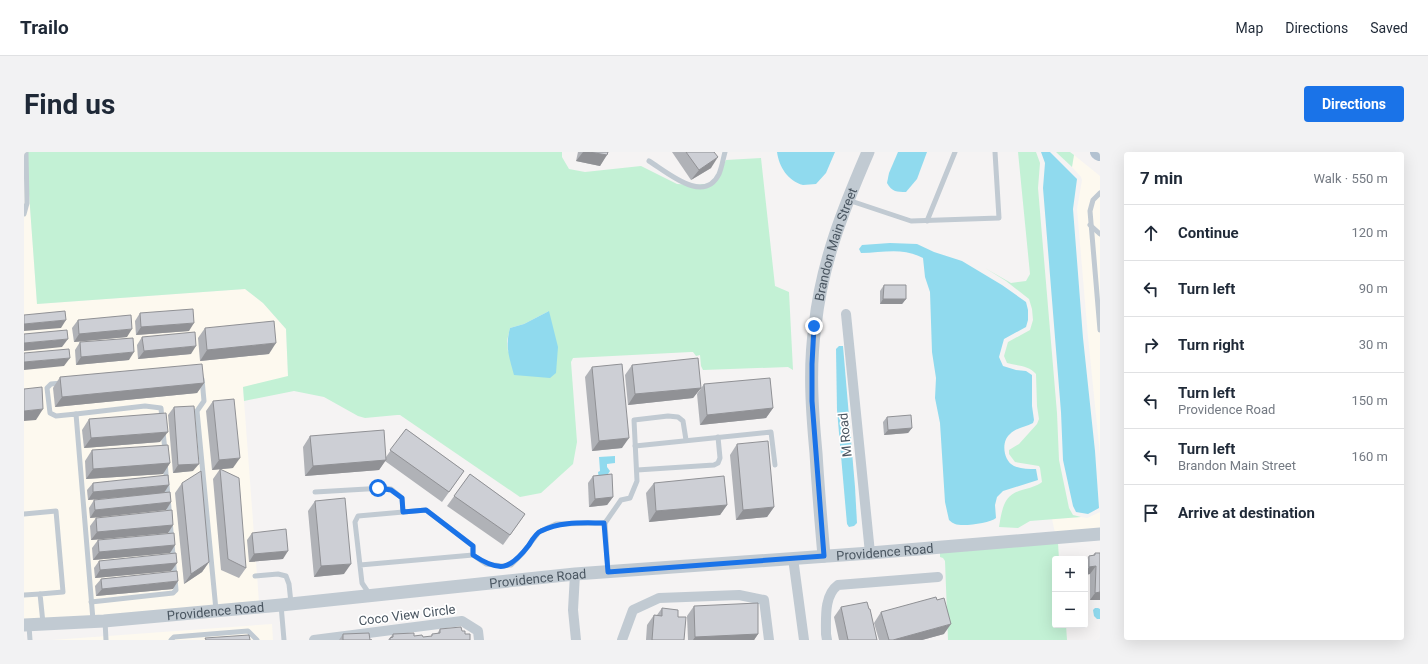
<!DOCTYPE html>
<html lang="en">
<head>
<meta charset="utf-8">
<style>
	:root { --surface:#fff; --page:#f2f2f3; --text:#1f2937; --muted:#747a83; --line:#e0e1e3; --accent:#1a73e8 }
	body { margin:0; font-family:Roboto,sans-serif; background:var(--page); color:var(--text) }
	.controls { position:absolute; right:12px; bottom:12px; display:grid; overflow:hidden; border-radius:4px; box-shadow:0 4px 16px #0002 }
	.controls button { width:36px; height:36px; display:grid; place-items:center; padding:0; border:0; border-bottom:1px solid var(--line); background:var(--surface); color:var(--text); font:20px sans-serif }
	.stop { position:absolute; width:12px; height:12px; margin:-9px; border:3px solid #1a73e8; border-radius:50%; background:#fff }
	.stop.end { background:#1a73e8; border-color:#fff; box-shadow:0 1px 4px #0008 }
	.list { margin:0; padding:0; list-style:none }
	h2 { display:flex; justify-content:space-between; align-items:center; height:52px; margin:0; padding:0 16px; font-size:17px }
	h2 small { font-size:13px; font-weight:400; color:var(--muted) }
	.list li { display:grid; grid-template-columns:26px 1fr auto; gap:12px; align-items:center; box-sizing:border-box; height:56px; padding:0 16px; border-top:1px solid var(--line) }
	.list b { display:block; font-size:15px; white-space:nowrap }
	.list p { margin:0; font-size:13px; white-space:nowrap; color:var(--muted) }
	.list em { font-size:13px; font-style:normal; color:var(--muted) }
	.icon { flex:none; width:22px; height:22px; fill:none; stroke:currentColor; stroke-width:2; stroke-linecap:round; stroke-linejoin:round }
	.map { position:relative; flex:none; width:1076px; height:488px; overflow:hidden; border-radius:4px }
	header { display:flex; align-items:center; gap:24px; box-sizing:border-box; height:56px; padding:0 20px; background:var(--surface); border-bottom:1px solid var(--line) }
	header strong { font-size:19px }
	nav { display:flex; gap:22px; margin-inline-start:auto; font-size:14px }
	.intro { display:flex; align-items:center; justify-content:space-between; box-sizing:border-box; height:96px; padding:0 24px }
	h1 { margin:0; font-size:28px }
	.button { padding:10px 18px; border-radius:4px; background:var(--accent); color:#fff; font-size:14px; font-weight:700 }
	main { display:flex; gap:24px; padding:0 24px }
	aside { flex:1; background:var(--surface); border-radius:4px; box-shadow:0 4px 16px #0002 }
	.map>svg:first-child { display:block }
</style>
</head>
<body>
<header>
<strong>Trailo</strong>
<nav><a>Map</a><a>Directions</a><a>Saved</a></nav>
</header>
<div class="intro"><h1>Find us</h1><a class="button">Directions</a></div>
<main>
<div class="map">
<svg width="1076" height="488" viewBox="0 0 1076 488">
	<rect width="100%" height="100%" fill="#f5f3f3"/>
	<g fill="#fdf9ef">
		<path d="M0 0H2L13 152 221 137 239 151 262 177 264 225 219 235 235 450 80 464 0 468Z"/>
		<path d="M1050 3 1076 24V303L1064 185 1053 57 1058 28 1057 25 1048 15Z"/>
		<path d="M1076 360V378L1031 381 1028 367 1057 365 1063 366Z"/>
		<path d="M248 472 249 488H28Z"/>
	</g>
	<g fill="#c3f1d5" fill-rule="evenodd">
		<path d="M2 0H538V5L545 17 561 20 617 14 653 32 669 33 690 31 702 8 737 6 751 134 765 140 769 218 764 215 679 218 677 214 676 203 672 204 669 200H667L549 206 547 210 553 290 549 312 517 341 496 345 376 263H373L341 266 334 264 300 245 270 239 220 249 219 235 264 224 262 177 239 151 221 137 13 152ZM525 159 484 200 483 189 486 176 500 172Z"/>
		<path d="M994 0H1012L1016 11 1014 36 1033 261 1035 308 1045 356 1049 363 1057 365 1006 369 994 376 975 375C978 358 979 343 998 338 1005 336 1013 334 1018 330L1016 316 1015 314 991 310 985 302V298L995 292 1013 272 1015 267 1013 254 1012 222C1005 213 993 214 983 211L980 204 984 190 1006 178 1009 168 1008 157 1005 147 982 129 961 116 987 131 1002 129 1006 122Z"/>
		<path d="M1032 0H1046L1050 3 1048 15Z"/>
		<path d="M1034 391 1035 407H1031V473H1042L1043 488H924L921 409 919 406 916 405V400Z"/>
	</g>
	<g fill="#90daee">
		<path d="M753 0H811L802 21 792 32C788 32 783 33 779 33 764 29 755 15 753 0Z"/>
		<path d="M874 0H903L893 27 882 40C873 40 868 40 863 31L865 21Z"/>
		<path d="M1017 0H1026L1053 27 1049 57 1059 186 1071 299 1075 356 1064 362 1052 360 1049 354 1039 308 1037 260 1019 36 1021 11Z"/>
		<path d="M866 91 893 92 910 100 938 109 978 133 1002 150 1004 158V168L1002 175 980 187 975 205 979 214 992 218 1002 219 1008 223V254L1010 268 1009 271C1001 275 992 276 986 282 977 289 979 309 990 314 997 317 1004 317 1012 317L1014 328 979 339 973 345 971 353 972 366C966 371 939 375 931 372 929 371 927 370 925 368L921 350 916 271 911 246 912 226 908 200 906 140 901 125 899 106C878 95 859 101 837 101L835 97 838 93Z"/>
		<path d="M525 159 534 195 532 221 526 226 490 223C485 204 481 195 486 176L500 172Z"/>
		<path d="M815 194H819L831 335 833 371 830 374 825 375 823 372 813 258 812 197Z"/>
		<path d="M591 304V311L583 312V315L586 319 584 322V326L575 327 574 320 576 319 575 305Z"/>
		<path d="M1071 456H1074L1076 457V467H1073L1070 464 1069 458Z"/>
	</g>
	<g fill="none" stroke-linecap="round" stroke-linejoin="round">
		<g stroke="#c1cad2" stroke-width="5">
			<path d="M625 9C643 20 680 53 695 22 698 15 699 7 701 0"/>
			<path d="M1076 41 1069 48 1066 59 1076 178"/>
			<path d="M824 48 887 69 975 66 971 0"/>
			<path d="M0 62 3 51 2 0"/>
			<path d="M903 69 931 0"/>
			<path d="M1066 73 1076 82"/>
			<path d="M178 227 180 249 173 259 192 458"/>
			<path d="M38 231 27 232 23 236 26 261 32 264 52 262 69 468"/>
			<path d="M52 262 121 254 137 256 138 268"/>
			<path d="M139 280 141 298"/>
			<path d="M611 294 747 280 751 313"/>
			<path d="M613 318 690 313 694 311 696 306 694 285"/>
			<path d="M291 340 360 336 367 337 378 346 379 360"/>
			<path d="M0 362 32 359 39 440 16 442 19 471"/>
			<path d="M581 371 597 348 606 346 613 329 610 268 644 264 654 265 659 269 662 288"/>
			<path d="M449 403 462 412 478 414 487 413 498 402 515 380 532 372 581 371 584 419"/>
			<path d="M336 413 449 403V394L402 358 334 364 331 370 338 431 346 443"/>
			<path d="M231 424 254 422 262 424 265 432 267 451"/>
			<path d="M0 443 16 442"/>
			<path d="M67 450 149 441 152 438 141 310"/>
			<path d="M257 453 260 488"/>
			<path d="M81 469 82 488"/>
			<path d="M5 474 6 488"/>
			<path d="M147 488 150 485 224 479 233 488"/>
		</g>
		<g stroke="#c1cad2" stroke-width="10">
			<path d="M822 162 846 401"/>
			<path d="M769 406 780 488"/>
			<path d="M551 422 549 458 552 488"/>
			<path d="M290 488 438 469 454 479 455 488"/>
			<path d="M598 488 609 458 635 446 715 443 740 448 745 488"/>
			<path d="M803 488 802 482C802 466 800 443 814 433L914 425"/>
		</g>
		<g stroke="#c1cad2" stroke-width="13">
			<path id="s1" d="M800 404C797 370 794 335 792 301 788 258 785 216 791 174 798 110 819 58 844 0"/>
			<path id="s2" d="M0 473 80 469 257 453 551 422 846 401 1076 382"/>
		</g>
		<path stroke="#b3c2d1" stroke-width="16" d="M1074 0 1076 1"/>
	</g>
	<g fill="#b0b2b7">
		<path d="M554 0H584L576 14 552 9Z"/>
		<path d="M648 0H690L687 16 667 28Z"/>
		<path d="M860 133 882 147 878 152H856V139Z"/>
		<path d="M116 161 165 179 112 183 111 169Z"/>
		<path d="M54 168 103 185 50 190 48 176Z"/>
		<path d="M181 176 245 202 176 209 174 186Z"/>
		<path d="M118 185 167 202 114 207 113 193Z"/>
		<path d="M56 190 105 208 52 213 51 198Z"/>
		<path d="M608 213 677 236 669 246 604 253 601 223Z"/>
		<path d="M568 215 598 296 568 299 561 225Z"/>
		<path d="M36 225 180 231 173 241 31 255 29 236Z"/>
		<path d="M680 232 749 256 742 266 676 273 673 242Z"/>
		<path d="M189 249 209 316 197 317 222 416 215 426 197 418 189 327 196 317 188 318 182 259Z"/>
		<path d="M150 255 169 319 149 321 144 263Z"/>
		<path d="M863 265 888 276 884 281 860 283 859 270Z"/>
		<path d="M65 267 136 290 60 296 58 278Z"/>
		<path d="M382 277 440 319 418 350 361 309 355 318 281 324 279 295 286 284 362 305Z"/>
		<path d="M713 292 750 355 743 365 712 368 706 303Z"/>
		<path d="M68 298 146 311 139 322 62 327 61 309Z"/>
		<path d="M446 322 501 362 479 393 423 354Z"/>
		<path d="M569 324 589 345 583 353 565 355 564 331Z"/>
		<path d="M69 331 140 341 64 348 63 338Z"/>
		<path d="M158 331 185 410 178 420 160 432 151 341Z"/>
		<path d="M630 331 703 353 696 363 625 370 622 341Z"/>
		<path d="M70 348 147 350 142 358 66 366 65 356Z"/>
		<path d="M291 349 320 422 290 425 284 359Z"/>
		<path d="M72 366 149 373 144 381 67 388 66 374Z"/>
		<path d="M228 381 259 407 225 410 223 388Z"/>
		<path d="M74 388 151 393 146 401 69 408 68 396Z"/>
		<path d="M1071 401H1076V448H1066V422L1061 423V409L1065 404 1069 403Z"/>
		<path d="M75 409 153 411 147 419 71 426 70 416Z"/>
		<path d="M77 427 149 437 72 444 71 434Z"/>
		<path d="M670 454 734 482 730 488H664L663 464Z"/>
		<path d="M817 455 845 457 853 488H815L810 465Z"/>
		<path d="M638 456 654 465 660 488H622L623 473 630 463H633Z"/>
		<path d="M857 460 920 482 898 488H855L850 471Z"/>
		<path d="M416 477 438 479 441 482 446 488H364L369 482 390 484 399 485H407L408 482H413Z"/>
		<path d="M319 482 346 488H348H315Z"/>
	</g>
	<g fill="#909195">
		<path d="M559 0H565L583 3 576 14 552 9Z"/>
		<path d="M694 5 687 16 667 28 675 18Z"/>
		<path d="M859 147H882L878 152H856Z"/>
		<path d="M42 168 37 176 0 179V172Z"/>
		<path d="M170 171 165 179 112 183 117 175Z"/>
		<path d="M108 177 103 185 50 190 55 182Z"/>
		<path d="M44 187 38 195 0 199V191Z"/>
		<path d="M252 191 245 202 176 209 183 198Z"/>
		<path d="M172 194 167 202 114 207 120 199Z"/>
		<path d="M110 200 105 208 52 213 57 205Z"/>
		<path d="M46 206 40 214 0 218V210Z"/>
		<path d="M180 231 173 241 31 255 38 245Z"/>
		<path d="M677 236 669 246 604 253 611 242Z"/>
		<path d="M749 256 742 266 676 273 683 263Z"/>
		<path d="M19 257 12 268 0 269V259Z"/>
		<path d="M888 276 884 281 860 283 864 278Z"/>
		<path d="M144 280 136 290 60 296 67 286Z"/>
		<path d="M605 286 598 296 568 299 575 289Z"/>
		<path d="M216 306 209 316 188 318 195 308Z"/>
		<path d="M362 308 355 318 281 324 289 314Z"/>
		<path d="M146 311 139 322 62 327 69 317Z"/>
		<path d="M175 312 169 319 149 321 154 313Z"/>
		<path d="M145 333 140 341 64 348 69 340Z"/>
		<path d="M589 345 583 353 565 355 571 347Z"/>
		<path d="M147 350 142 358 66 366 71 358Z"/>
		<path d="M703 353 696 363 625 370 632 359Z"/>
		<path d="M750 355 743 365 712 368 719 358Z"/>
		<path d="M149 373 144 381 67 388 73 380Z"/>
		<path d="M151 393 146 401 69 408 75 400Z"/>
		<path d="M264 399 259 407 225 410 230 402Z"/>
		<path d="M185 410 178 420 160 432 167 422Z"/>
		<path d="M153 411 147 419 71 426 76 418Z"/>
		<path d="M327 412 320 422 290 425 297 414Z"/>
		<path d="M1072 414 1066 422 1061 423V421L1065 415Z"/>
		<path d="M154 429 149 437 72 444 78 437Z"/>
		<path d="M1076 440V448H1066L1071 441Z"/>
		<path d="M927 472 920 482 898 488H869Z"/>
		<path d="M734 482 730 488H669L671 485Z"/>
	</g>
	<g fill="#cdcfd5" stroke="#909195">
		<path d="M565 0H584L583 3Z"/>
		<path d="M662 0H690L694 5 675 18Z"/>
		<path d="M860 133H882V147H859Z"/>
		<path d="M169 157 170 171 117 175 116 161Z"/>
		<path d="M41 159 42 168 0 172V163Z"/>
		<path d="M107 163 108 177 55 182 54 168Z"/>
		<path d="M250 169 252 191 183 198 181 176Z"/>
		<path d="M43 178 44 187 0 191V182Z"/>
		<path d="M171 180 172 194 120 199 118 185Z"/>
		<path d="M109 186 110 200 57 205 56 190Z"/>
		<path d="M45 197 46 206 0 210V201Z"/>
		<path d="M674 206 677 236 611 242 608 213Z"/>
		<path d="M178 212 180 231 38 245 36 225Z"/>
		<path d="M598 212 605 286 575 289 568 215Z"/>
		<path d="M746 226 749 256 683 263 680 232Z"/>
		<path d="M18 235 19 257 0 259V237Z"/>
		<path d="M210 247 216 306 195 308 189 249Z"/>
		<path d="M170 254 175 312 154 313 150 255Z"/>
		<path d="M142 261 144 280 67 286 65 267Z"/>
		<path d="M887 263 888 276 864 278 863 265Z"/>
		<path d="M382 277 440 319 425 340 366 298Z"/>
		<path d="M360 278 362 308 289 314 286 284Z"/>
		<path d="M744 289 750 355 719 358 713 292Z"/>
		<path d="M144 293 146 311 69 317 68 298Z"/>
		<path d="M196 317 215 326 222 416 204 407Z"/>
		<path d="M177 319 185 410 167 422 158 331Z"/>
		<path d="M446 322 501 362 486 383 430 344Z"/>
		<path d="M588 322 589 345 571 347 569 324Z"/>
		<path d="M144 323 145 333 69 340V331Z"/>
		<path d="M700 324 703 353 632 359 630 331Z"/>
		<path d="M146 340 147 350 71 358 70 348Z"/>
		<path d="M321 346 327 412 297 414 291 349Z"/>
		<path d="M148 358 149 373 73 380 72 366Z"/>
		<path d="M262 377 264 399 230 402 228 381Z"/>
		<path d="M150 381 151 393 75 400 74 388Z"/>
		<path d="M152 401 153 411 76 418 75 409Z"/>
		<path d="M1071 401H1076V440L1071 441 1072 414 1065 415V404L1071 403Z"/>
		<path d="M153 419 154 429 78 437 77 427Z"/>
		<path d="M912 445 913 448 920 446 927 472 869 488H865L857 460Z"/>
		<path d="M843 450 845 457H846L853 488H824L817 455Z"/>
		<path d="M734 451V482L671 485 670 454Z"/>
		<path d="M638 456 654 458V465H662L660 488H628L630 463 638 464Z"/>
		<path d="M437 475 438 479H441V482H446V488H366V486L369 485V482L390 481V484L398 483 399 485 408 484V482L416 481V477Z"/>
		<path d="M345 481 346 488H348H319V482Z"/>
		<path d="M225 483 226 488H182L181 486Z"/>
	</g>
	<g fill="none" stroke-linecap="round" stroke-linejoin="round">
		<path stroke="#1a73e8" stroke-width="5" d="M354 336 367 338 378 346 379 360 402 358 449 394V403C476 421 486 418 505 393 508 388 512 381 517 379 537 369 559 371 580 371L584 420 800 404 788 249V212L790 174"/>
	</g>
	<g text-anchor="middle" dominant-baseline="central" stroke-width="3.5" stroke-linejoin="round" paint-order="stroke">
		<g font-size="13" fill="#4a5661" stroke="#fff">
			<text stroke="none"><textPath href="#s1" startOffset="315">Brandon Main Street</textPath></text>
			<text transform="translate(821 283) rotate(-96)">M Road</text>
			<text stroke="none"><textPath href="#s2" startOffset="864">Providence Road</textPath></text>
			<text stroke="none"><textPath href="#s2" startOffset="516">Providence Road</textPath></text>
			<text stroke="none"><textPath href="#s2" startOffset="192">Providence Road</textPath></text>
			<text transform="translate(383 463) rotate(-7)">Coco View Circle</text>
		</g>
	</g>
</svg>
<div class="controls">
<button>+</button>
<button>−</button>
</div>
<div class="stop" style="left:354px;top:336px"></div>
<div class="stop end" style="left:790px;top:174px"></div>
</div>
<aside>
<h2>7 min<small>Walk · 550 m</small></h2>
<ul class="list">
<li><svg class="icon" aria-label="ahead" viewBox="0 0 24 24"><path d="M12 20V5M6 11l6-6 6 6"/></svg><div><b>Continue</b></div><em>120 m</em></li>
<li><svg class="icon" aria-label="left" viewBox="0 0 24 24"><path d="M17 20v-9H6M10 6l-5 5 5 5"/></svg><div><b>Turn left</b></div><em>90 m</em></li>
<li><svg class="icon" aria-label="right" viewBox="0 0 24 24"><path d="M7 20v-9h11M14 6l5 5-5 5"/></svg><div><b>Turn right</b></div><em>30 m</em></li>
<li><svg class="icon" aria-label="left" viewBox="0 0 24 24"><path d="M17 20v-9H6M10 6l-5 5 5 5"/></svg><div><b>Turn left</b><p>Providence Road</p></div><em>150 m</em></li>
<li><svg class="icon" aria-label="left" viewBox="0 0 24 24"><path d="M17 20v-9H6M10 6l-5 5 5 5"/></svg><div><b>Turn left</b><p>Brandon Main Street</p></div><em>160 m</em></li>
<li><svg class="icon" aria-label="arrive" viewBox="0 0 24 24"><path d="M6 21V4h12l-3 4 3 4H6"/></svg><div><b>Arrive at destination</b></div></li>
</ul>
</aside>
</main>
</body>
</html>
